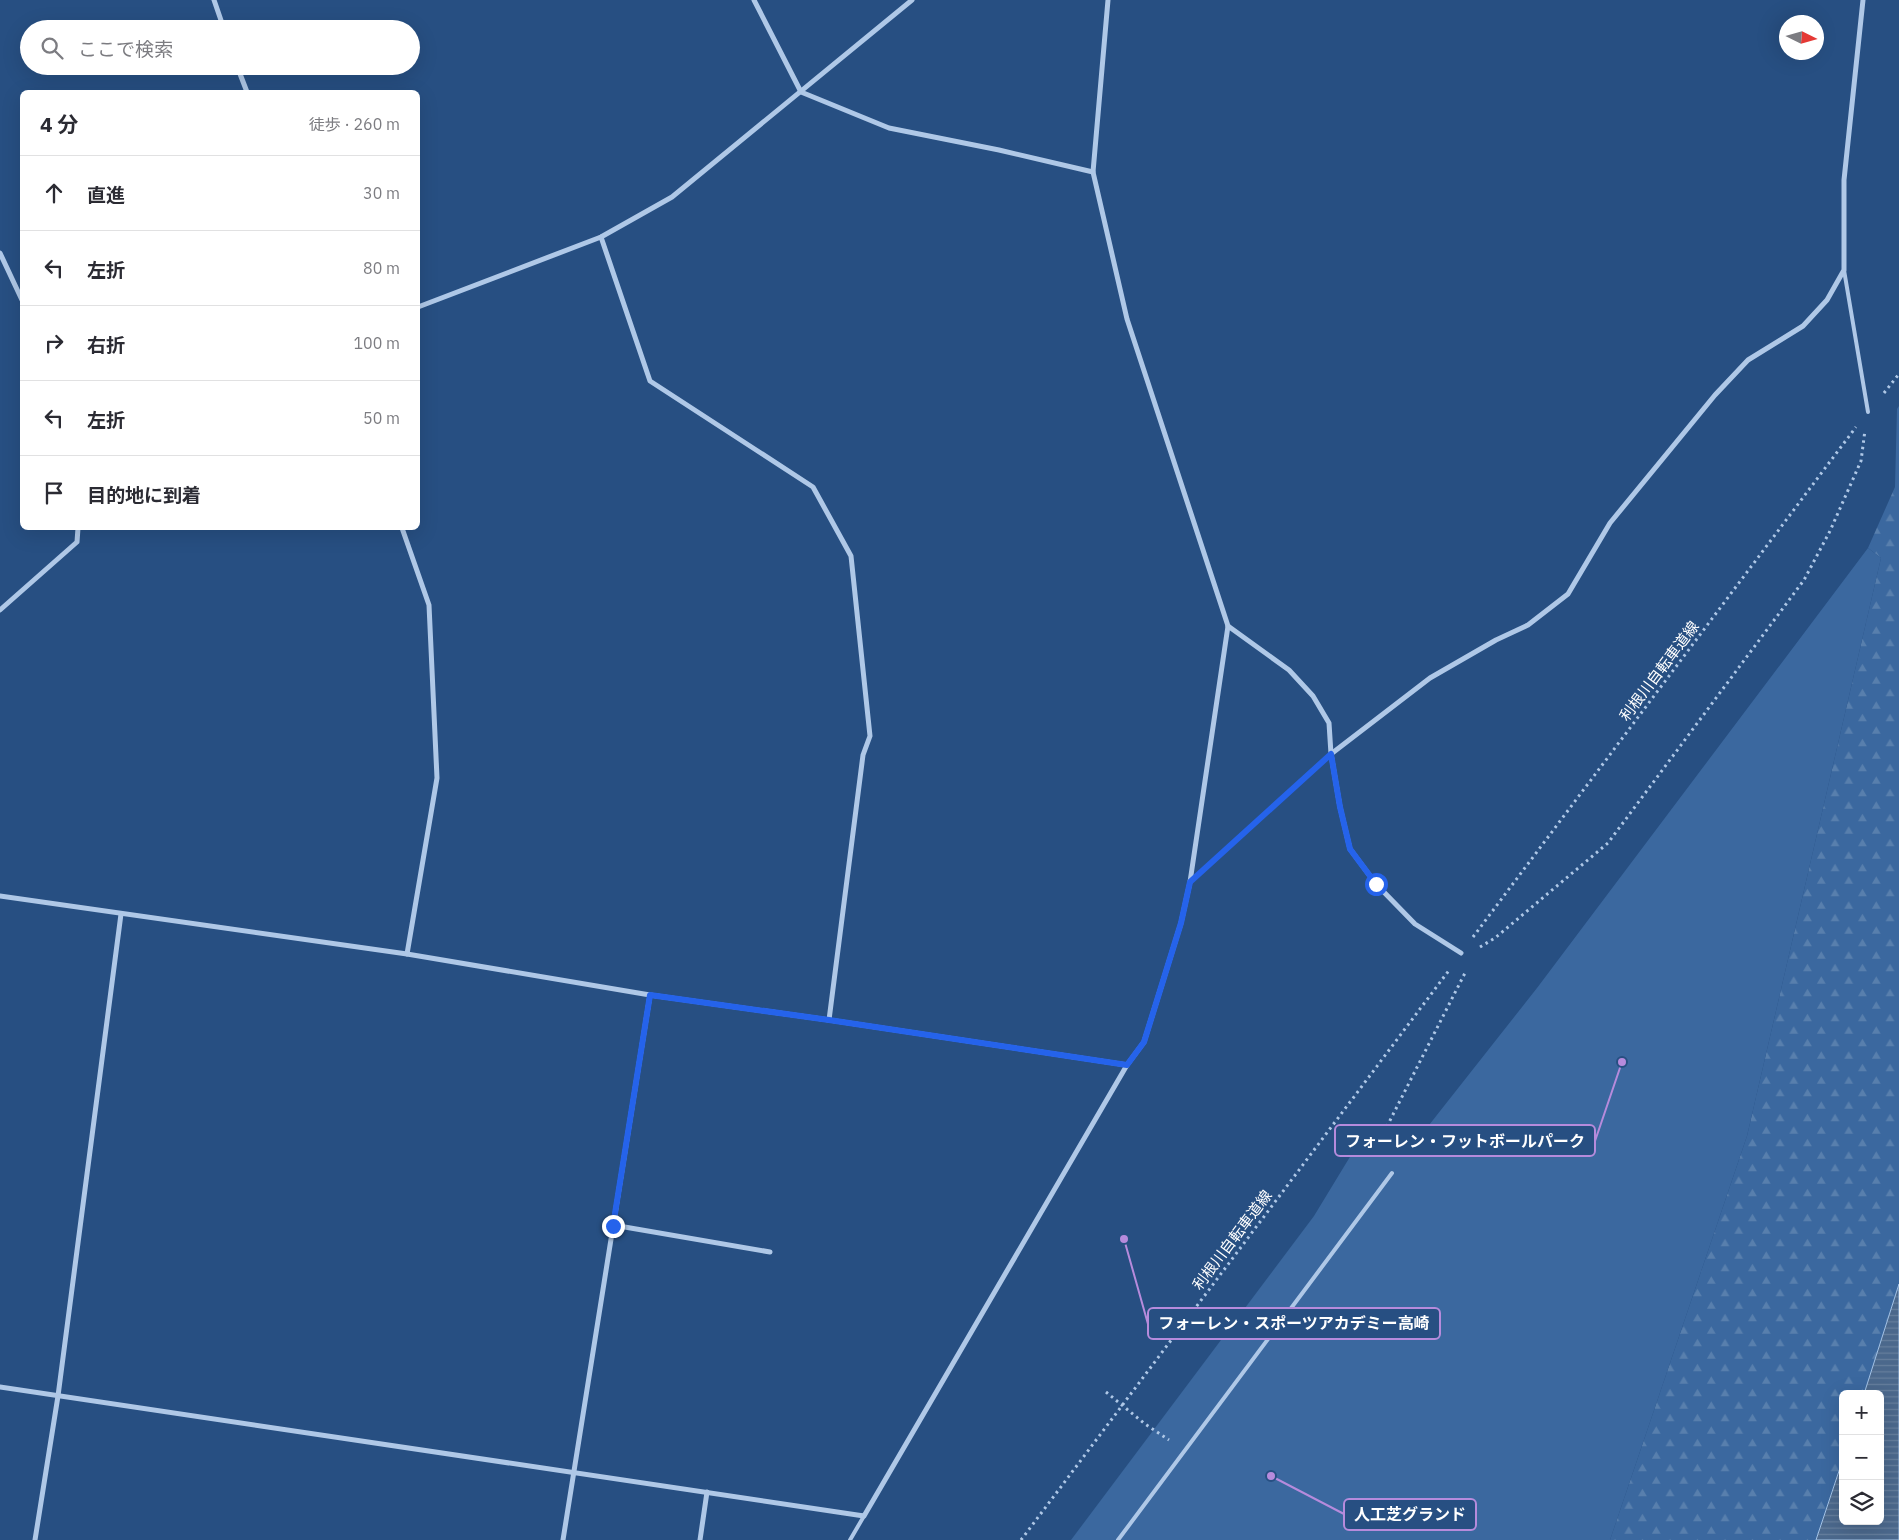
<!DOCTYPE html>
<html lang="ja">
<head>
<meta charset="utf-8">
<style>
	:root { --surface:#fff; --page:#f2f2f3; --text:#2b2b33; --muted:#7c7c81; --line:#e1e1e2 }
	body { margin:0; font-family:"IBM Plex Sans","Noto Sans JP",sans-serif; background:var(--page); color:var(--text) }
	.controls { position:absolute; right:15px; bottom:15px; display:grid; overflow:hidden; border-radius:8px; box-shadow:0 5px 20px #0002 }
	.controls button { width:45px; height:45px; display:grid; place-items:center; padding:0; border:0; border-bottom:1px solid var(--line); background:var(--surface); color:var(--text); font:25px sans-serif }
	.compass { position:absolute; left:1779px; top:15px; width:45px; height:45px; border-radius:50%; background:var(--surface); box-shadow:0 5px 20px #0002; rotate:95deg }
	.stop { position:absolute; width:15px; height:15px; margin:-11px; border:4px solid #2563eb; border-radius:50%; background:#fff }
	.stop.end { background:#2563eb; border-color:#fff; box-shadow:0 1px 5px #0008 }
	.list { margin:0; padding:0; list-style:none }
	h2 { display:flex; justify-content:space-between; align-items:center; height:65px; margin:0; padding:0 20px; font-size:21px }
	h2 small { font-size:16px; font-weight:400; color:var(--muted) }
	.list li { display:grid; grid-template-columns:32px 1fr auto; gap:15px; align-items:center; box-sizing:border-box; height:75px; padding:0 20px; border-top:1px solid var(--line) }
	.list b { display:block; font-size:19px; white-space:nowrap }
	.list em { font-size:16px; font-style:normal; color:var(--muted) }
	.icon { flex:none; width:28px; height:28px; fill:none; stroke:currentColor; stroke-width:2; stroke-linecap:round; stroke-linejoin:round }
	.map { position:relative; flex:none; width:1899px; height:1540px; overflow:hidden }
	.search { position:absolute; background:var(--surface); box-shadow:0 5px 20px #0002; left:20px; top:20px; width:400px; height:55px; display:flex; align-items:center; gap:12px; box-sizing:border-box; padding:0 18px; border-radius:28px; color:var(--muted); font-size:19px }
	.panel { position:absolute; background:var(--surface); box-shadow:0 5px 20px #0002; left:20px; top:90px; width:400px; height:440px; border-radius:8px }
	.map>svg:first-child { display:block }
</style>
</head>
<body>
<div class="map">
<svg width="1899" height="1540" viewBox="0 0 1899 1540">
	<defs>
		<pattern id="forest-firs" width="22" height="20" patternUnits="userSpaceOnUse" patternTransform="scale(1.25)"><rect width="22" height="20" fill="#3b689f"/><path d="M5 1l3.5 6h-7zM16 11l3.5 6h-7z" fill="#587fad"/></pattern>
		<pattern id="water-rules" width="6" height="5" patternUnits="userSpaceOnUse" patternTransform="scale(1.25)"><rect width="6" height="5" fill="#4b688c"/><path d="M0 2.5h6" fill="none" stroke="#667f9d"/></pattern>
	</defs>
	<rect width="100%" height="100%" fill="#274f82"/>
	<path fill="url(#forest-firs)" d="M1899 406V1284L1864 1394H1843V1459L1816 1540H1610L1747 1136 1881 558 1868 548 1895 487 1897 409Z"/>
	<path fill="#3b689f" d="M1868 548 1881 558 1747 1136 1610 1540H1071L1314 1216 1362 1137 1398 1154 1407 1153 1537 988Z"/>
	<path fill="url(#water-rules)" stroke="#a3c3e7" d="M1899 1284V1540H1816L1843 1459V1521H1880V1394H1864Z"/>
	<g fill="none" stroke-linecap="round" stroke-linejoin="round">
		<g stroke="#afc8e7" stroke-width="3" stroke-dasharray="2.5 4" stroke-linecap="butt">
			<path d="M1884 393 1899 374"/>
			<path d="M1473 937 1856 427"/>
			<path d="M1480 947 1495 938 1608 843 1804 580 1830 531 1861 461 1865 430"/>
			<path d="M1378 1144 1466 971"/>
			<path d="M1106 1392 1145 1424 1169 1440"/>
			<path d="M1021 1540 1450 969"/>
		</g>
		<g stroke="#afc8e7" stroke-width="4">
			<path d="M1844 270 1868 412"/>
			<path d="M1190 882 1331 754"/>
			<path d="M850 1540 864 1516"/>
			<path d="M1118 1540 1392 1173"/>
		</g>
		<g stroke="#afc8e7" stroke-width="5">
			<path d="M214 0 224 29"/>
			<path d="M754 0 801 92 889 128 999 150 1093 172"/>
			<path d="M237 66 247 92"/>
			<path d="M601 237 650 381 813 487 851 556 870 736 863 755 829 1020"/>
			<path d="M0 253 22 300"/>
			<path d="M418 307 601 237 672 197 912 0"/>
			<path d="M402 528 429 605 437 778 407 954"/>
			<path d="M0 610 77 542 78 528"/>
			<path d="M1228 626 1289 670 1313 696 1329 723 1331 754 1340 807 1350 849 1376 884 1415 924 1461 953"/>
			<path d="M1331 754 1430 678 1496 640 1528 625 1568 594 1610 523 1715 395 1748 360 1803 326 1827 300 1844 270V180L1863 0"/>
			<path d="M0 896 407 954 650 995 829 1020 1127 1065"/>
			<path d="M613 1225 770 1252"/>
			<path d="M0 1387 864 1516 1127 1065 1144 1042 1181 923 1190 882 1228 626 1127 319 1093 172 1108 0"/>
			<path d="M35 1540 58 1396 121 914"/>
			<path d="M563 1540 650 995"/>
			<path d="M700 1540 707 1492"/>
		</g>
	</g>
	<g fill="none" stroke-linecap="round" stroke-linejoin="round">
		<path stroke="#2563eb" stroke-width="6" d="M613 1226 650 995 829 1020 1127 1065 1144 1042 1181 923 1190 882 1331 754 1340 807 1350 849 1376 884"/>
	</g>
	<g text-anchor="middle" dominant-baseline="central" stroke-width="4" stroke-linejoin="round" paint-order="stroke">
		<g font-size="15" fill="#fff" stroke="#274f82">
			<text transform="translate(1659 671) rotate(-53)">利根川自転車道線</text>
			<text transform="translate(1232 1240) rotate(-53)">利根川自転車道線</text>
		</g>
	</g>
	<path fill="none" stroke="#b68bdc" stroke-width="2" d="M1622 1062L1595 1141M1124 1239L1148 1324M1271 1476L1344 1514"/>
	<g fill="#b68bdc" stroke="#274f82" stroke-width="2">
		<circle cx="1622" cy="1062" r="5"/>
		<circle cx="1124" cy="1239" r="5"/>
		<circle cx="1271" cy="1476" r="5"/>
	</g>
	<g fill="#274f82" stroke="#b68bdc" stroke-width="2">
		<rect x="1335" y="1125" width="260" height="31" rx="5"/>
		<rect x="1148" y="1308" width="292" height="31" rx="5"/>
		<rect x="1344" y="1499" width="132" height="31" rx="5"/>
	</g>
	<g font-size="16" text-anchor="middle" font-weight="bold" fill="#fff">
		<text x="1465" y="1147">フォーレン・フットボールパーク</text>
		<text x="1294" y="1329">フォーレン・スポーツアカデミー高崎</text>
		<text x="1410" y="1520">人工芝グランド</text>
	</g>
</svg>
<div class="controls">
<button>+</button>
<button>−</button>
<button><svg class="icon" aria-label="layers" viewBox="0 0 24 24"><path d="M12 4l9 5-9 5-9-5zM3 14l9 5 9-5"/></svg></button>
</div>
<svg class="compass" viewBox="-18 -18 36 36"><path d="M0-13l5 13h-10z" fill="#e53935"/><path d="M0 13l5-13h-10z" fill="#7c7c81"/></svg>
<div class="stop" style="left:1376px;top:884px"></div>
<div class="stop end" style="left:613px;top:1226px"></div>
<div class="search"><svg class="icon" aria-label="search" viewBox="0 0 24 24"><circle cx="10" cy="10" r="6"/><path d="M15 15l6 6"/></svg>ここで検索</div>
<section class="panel">
<h2>4 分<small>徒歩 · 260 m</small></h2>
<ul class="list">
<li><svg class="icon" aria-label="ahead" viewBox="0 0 24 24"><path d="M12 20V5M6 11l6-6 6 6"/></svg><div><b>直進</b></div><em>30 m</em></li>
<li><svg class="icon" aria-label="left" viewBox="0 0 24 24"><path d="M17 20v-9H6M10 6l-5 5 5 5"/></svg><div><b>左折</b></div><em>80 m</em></li>
<li><svg class="icon" aria-label="right" viewBox="0 0 24 24"><path d="M7 20v-9h11M14 6l5 5-5 5"/></svg><div><b>右折</b></div><em>100 m</em></li>
<li><svg class="icon" aria-label="left" viewBox="0 0 24 24"><path d="M17 20v-9H6M10 6l-5 5 5 5"/></svg><div><b>左折</b></div><em>50 m</em></li>
<li><svg class="icon" aria-label="arrive" viewBox="0 0 24 24"><path d="M6 21V4h12l-3 4 3 4H6"/></svg><div><b>目的地に到着</b></div></li>
</ul>
</section>
</div>
</body>
</html>
